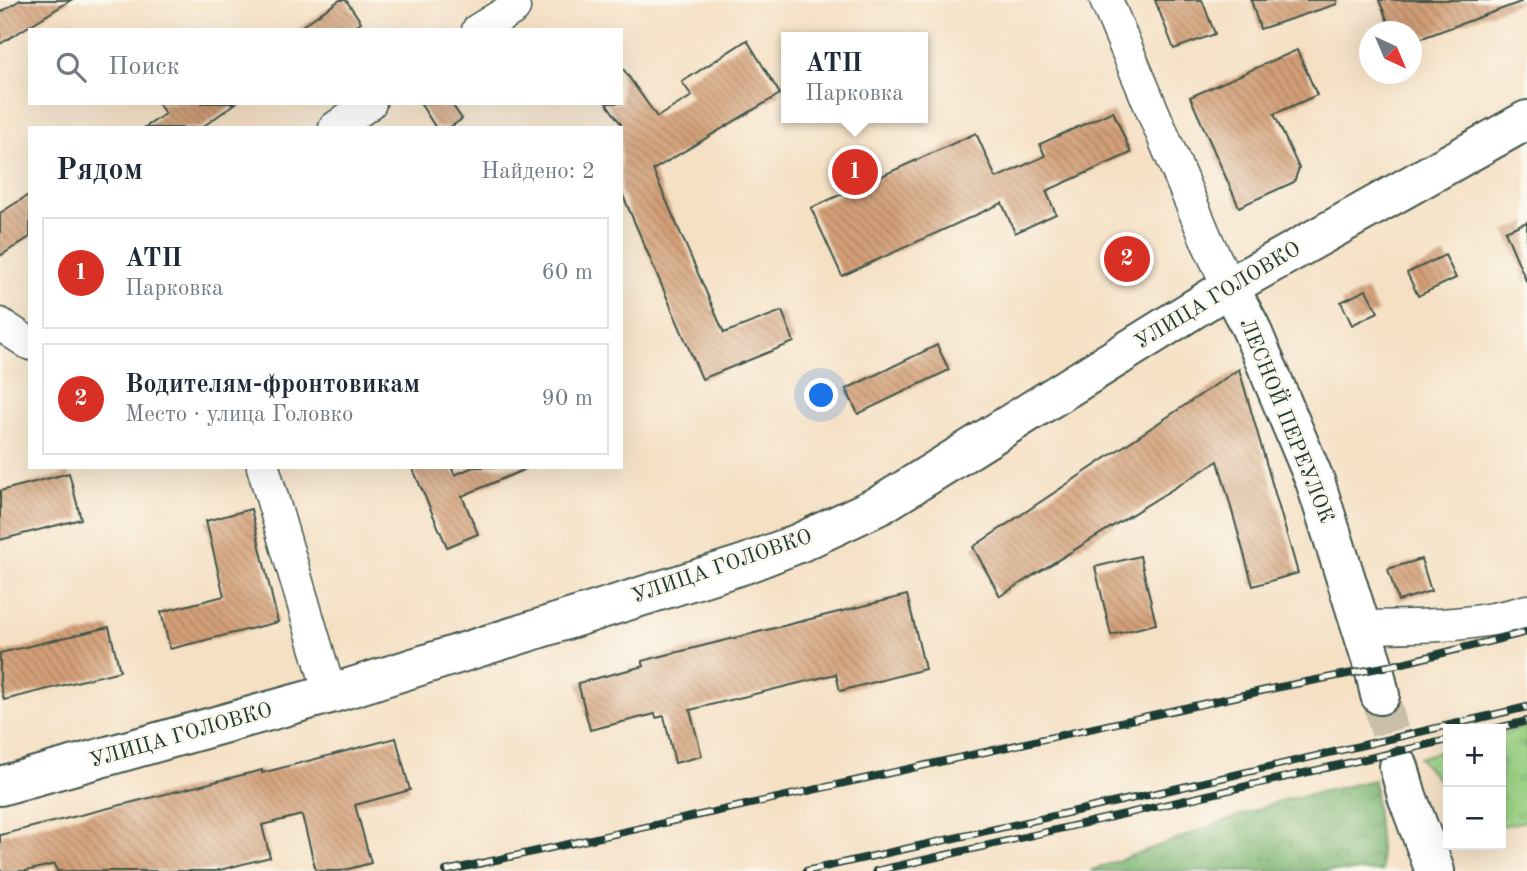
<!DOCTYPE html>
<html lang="ru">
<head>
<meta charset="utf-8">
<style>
	:root { --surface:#fff; --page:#f2f2f3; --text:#1f2937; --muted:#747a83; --line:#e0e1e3; --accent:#d93025 }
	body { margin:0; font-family:"Old Standard TT",serif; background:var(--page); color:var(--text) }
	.controls { position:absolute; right:21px; bottom:21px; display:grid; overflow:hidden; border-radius:0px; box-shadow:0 7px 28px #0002 }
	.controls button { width:63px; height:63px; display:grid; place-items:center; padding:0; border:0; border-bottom:2px solid var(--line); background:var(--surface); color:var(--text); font:35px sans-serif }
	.compass { position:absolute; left:1359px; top:21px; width:63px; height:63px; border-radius:50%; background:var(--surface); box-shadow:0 7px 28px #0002; rotate:136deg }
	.you { position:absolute; left:822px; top:396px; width:24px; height:24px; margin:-18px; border:5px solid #fff; border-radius:50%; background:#1a73e8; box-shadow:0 0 0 10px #1a73e833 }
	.badge { display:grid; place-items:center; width:46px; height:46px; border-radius:50%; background:var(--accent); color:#fff; font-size:23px; font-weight:700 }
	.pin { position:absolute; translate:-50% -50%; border:4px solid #fff; box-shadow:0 2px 7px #0006 }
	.popup { position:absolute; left:781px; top:32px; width:147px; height:91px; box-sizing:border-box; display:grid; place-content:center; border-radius:0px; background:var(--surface); filter:drop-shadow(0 2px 5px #0005); font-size:23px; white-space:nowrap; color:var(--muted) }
	.popup b { font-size:26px; color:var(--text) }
	.popup::after { content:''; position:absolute; left:50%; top:100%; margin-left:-14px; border:14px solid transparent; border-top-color:var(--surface) }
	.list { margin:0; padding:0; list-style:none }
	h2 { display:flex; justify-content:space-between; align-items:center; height:91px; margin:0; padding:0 28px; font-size:30px }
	h2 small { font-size:23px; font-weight:400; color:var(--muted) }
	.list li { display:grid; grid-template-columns:46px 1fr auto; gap:21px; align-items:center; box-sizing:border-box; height:112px; margin:0 14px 14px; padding:0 14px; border:2px solid var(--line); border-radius:0px }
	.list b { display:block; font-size:26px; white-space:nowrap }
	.list p { margin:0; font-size:23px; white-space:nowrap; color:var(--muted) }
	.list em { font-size:23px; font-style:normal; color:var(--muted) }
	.icon { flex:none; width:38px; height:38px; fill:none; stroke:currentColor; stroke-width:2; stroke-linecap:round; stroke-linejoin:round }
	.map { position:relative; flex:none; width:1527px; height:871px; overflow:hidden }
	.search { position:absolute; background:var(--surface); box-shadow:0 7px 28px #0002; left:28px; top:28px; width:595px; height:77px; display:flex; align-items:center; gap:18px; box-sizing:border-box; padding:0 24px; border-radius:0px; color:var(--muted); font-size:26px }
	.panel { position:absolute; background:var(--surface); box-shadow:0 7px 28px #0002; left:28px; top:126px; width:595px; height:343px; border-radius:0px }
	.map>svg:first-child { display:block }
</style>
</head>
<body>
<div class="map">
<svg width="1527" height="871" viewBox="0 0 1527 871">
	<defs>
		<pattern id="grass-tufts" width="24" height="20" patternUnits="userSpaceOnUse" patternTransform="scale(1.75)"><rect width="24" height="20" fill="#9bd385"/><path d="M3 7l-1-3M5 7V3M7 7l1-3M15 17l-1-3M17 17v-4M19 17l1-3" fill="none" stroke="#7eac6e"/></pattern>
		<pattern id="forest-crowns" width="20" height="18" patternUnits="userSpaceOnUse" patternTransform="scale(1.75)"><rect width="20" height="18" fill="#7cb572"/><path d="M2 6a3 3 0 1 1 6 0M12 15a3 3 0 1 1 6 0" fill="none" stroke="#65945e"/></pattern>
		<pattern id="building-back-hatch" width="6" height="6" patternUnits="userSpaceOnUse" patternTransform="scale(1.75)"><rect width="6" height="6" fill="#d39f77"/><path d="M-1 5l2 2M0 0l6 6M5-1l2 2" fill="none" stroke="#ab8362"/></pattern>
	</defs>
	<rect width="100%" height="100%" fill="#fbf7ec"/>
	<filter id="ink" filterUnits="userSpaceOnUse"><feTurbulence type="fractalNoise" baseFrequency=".0143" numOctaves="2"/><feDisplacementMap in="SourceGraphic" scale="14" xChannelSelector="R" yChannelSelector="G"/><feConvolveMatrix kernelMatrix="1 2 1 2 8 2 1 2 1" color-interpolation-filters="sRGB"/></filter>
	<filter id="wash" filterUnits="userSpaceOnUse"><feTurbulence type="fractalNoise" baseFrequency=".00686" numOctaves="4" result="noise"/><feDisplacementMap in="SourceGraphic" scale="28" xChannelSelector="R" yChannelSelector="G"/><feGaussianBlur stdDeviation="1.57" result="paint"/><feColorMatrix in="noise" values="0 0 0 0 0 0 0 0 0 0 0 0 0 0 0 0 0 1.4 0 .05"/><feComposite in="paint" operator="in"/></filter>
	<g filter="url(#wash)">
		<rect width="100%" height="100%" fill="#f5e0c4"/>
		<g fill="url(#grass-tufts)" stroke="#5d885c" stroke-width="2">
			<path d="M1527 726V821L1501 826V734Z"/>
			<path d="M1448 749V792L1419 758Z"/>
		</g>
		<path fill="url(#forest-crowns)" stroke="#4e7953" stroke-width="2" d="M1374 780 1382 871H1090L1283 800Z"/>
		<g id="blocks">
			<g fill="url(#building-back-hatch)">
				<path d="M20 0H71L0 44V13Z"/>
				<path d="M340 0H346L361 22 349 30H296Z"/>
				<path d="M1155 0H1202L1215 34 1174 49Z"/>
				<path d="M1251 0H1337V4L1260 29Z"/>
				<path d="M1379 0H1521V2L1411 42V32H1392Z"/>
				<path d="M747 40 780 94 653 170 724 333 782 311 794 342 702 379 621 191V124L606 103H621V66L657 117 692 96 682 82Z"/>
				<path d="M1297 50 1317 95 1274 114 1299 168 1294 182 1239 207 1190 97Z"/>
				<path d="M158 103H236L201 128H144L165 114Z"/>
				<path d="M420 103H451L462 119 449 128H436Z"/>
				<path d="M1113 111 1131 153 1046 191 1056 214 1015 233 1002 203 842 276 811 208 976 133 996 178 1045 156 1040 144Z"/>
				<path d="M30 194V237L0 256V213Z"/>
				<path d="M1527 222V283L1505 231Z"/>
				<path d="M1445 255 1456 278 1418 296 1407 273Z"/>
				<path d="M1366 290 1378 312 1352 325 1341 302Z"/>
				<path d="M937 345 949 370 858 414 846 389Z"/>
				<path d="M1239 369 1298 573 1253 586 1218 461 1000 596 973 547Z"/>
				<path d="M412 467H451L455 475 473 467H530L462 496 478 534 447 547Z"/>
				<path d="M69 473 81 519 0 540V491Z"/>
				<path d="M251 509 278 622 170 649 161 612 224 596 206 521Z"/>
				<path d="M1140 556 1156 624 1111 635 1095 567Z"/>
				<path d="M1421 559 1431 591 1398 601 1388 569Z"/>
				<path d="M907 595 925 669 840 691 836 674 690 710 702 756 675 763 664 716 656 718 655 714 590 730 578 683 644 666 642 661Z"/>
				<path d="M109 627 120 671 4 700 0 684V653Z"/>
				<path d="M396 738 410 790 355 805 371 863 341 871H316L302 815 262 825 270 857 216 871H57L55 864 26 871H0V835L262 770V773Z"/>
			</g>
		</g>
	</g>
	<g filter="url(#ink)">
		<use href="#blocks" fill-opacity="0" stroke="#3f554a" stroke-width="2"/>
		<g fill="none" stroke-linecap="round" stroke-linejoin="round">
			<path stroke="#cabfa7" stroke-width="38" stroke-dasharray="38 19" stroke-linecap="butt" d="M1380 695 1399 767"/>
			<defs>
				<g id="minor">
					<path d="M1106 0 1208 243 1229 287"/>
					<path d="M478 30 514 8"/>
					<path d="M335 128 370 103"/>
					<path d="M0 324 30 344"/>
					<path d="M263 467 330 694"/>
					<path d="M1361 627C1416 626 1474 627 1527 611"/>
				</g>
				<g id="major">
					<path d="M1229 287 1250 326 1315 481 1374 668 1380 695"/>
					<path d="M1399 767 1407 796 1435 871"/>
					<path d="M0 786 330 694 745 564 799 543 882 504 1229 287 1527 120"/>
				</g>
			</defs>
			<use href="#minor" stroke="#3f554a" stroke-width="35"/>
			<use href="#major" stroke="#3f554a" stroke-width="42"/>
			<use href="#minor" stroke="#fff" stroke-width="32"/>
			<use href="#major" stroke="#fff" stroke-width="38"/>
			<defs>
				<g id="rail">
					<path d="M1494 729 1527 721"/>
					<path d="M446 871 1275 688 1399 664 1527 632"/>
					<path d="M806 871 1157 793 1527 707"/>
					<path d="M876 871 1448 740"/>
				</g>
			</defs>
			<use href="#rail" stroke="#1f3d34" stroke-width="8"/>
			<use href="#rail" stroke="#fbf7ec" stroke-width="5" stroke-dasharray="16" stroke-linecap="butt"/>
		</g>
	</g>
	<g text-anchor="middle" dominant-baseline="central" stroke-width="5" stroke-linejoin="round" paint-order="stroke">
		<g font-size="21" fill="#1f3d34" stroke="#fbf7ec">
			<text transform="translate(1218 296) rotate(-31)">УЛИЦА ГОЛОВКО</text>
			<text transform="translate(1286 421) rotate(68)">ЛЕСНОЙ ПЕРЕУЛОК</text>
			<text transform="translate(722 567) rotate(-19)">УЛИЦА ГОЛОВКО</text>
			<text transform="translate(181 736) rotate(-16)">УЛИЦА ГОЛОВКО</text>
		</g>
	</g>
</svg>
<div class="controls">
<button>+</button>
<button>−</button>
</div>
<svg class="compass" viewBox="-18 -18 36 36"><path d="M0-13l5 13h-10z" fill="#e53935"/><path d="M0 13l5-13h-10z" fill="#747a83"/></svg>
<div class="you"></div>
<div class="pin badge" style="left:855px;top:172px">1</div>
<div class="popup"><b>АТП</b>Парковка</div>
<div class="pin badge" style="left:1127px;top:259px">2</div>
<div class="search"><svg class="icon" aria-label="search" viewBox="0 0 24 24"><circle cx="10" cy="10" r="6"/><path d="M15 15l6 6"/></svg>Поиск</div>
<section class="panel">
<h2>Рядом<small>Найдено: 2</small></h2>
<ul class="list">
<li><span class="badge">1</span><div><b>АТП</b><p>Парковка</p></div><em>60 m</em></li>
<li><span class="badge">2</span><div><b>Водителям-фронтовикам</b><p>Место · улица Головко</p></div><em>90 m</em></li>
</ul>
</section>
</div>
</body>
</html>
